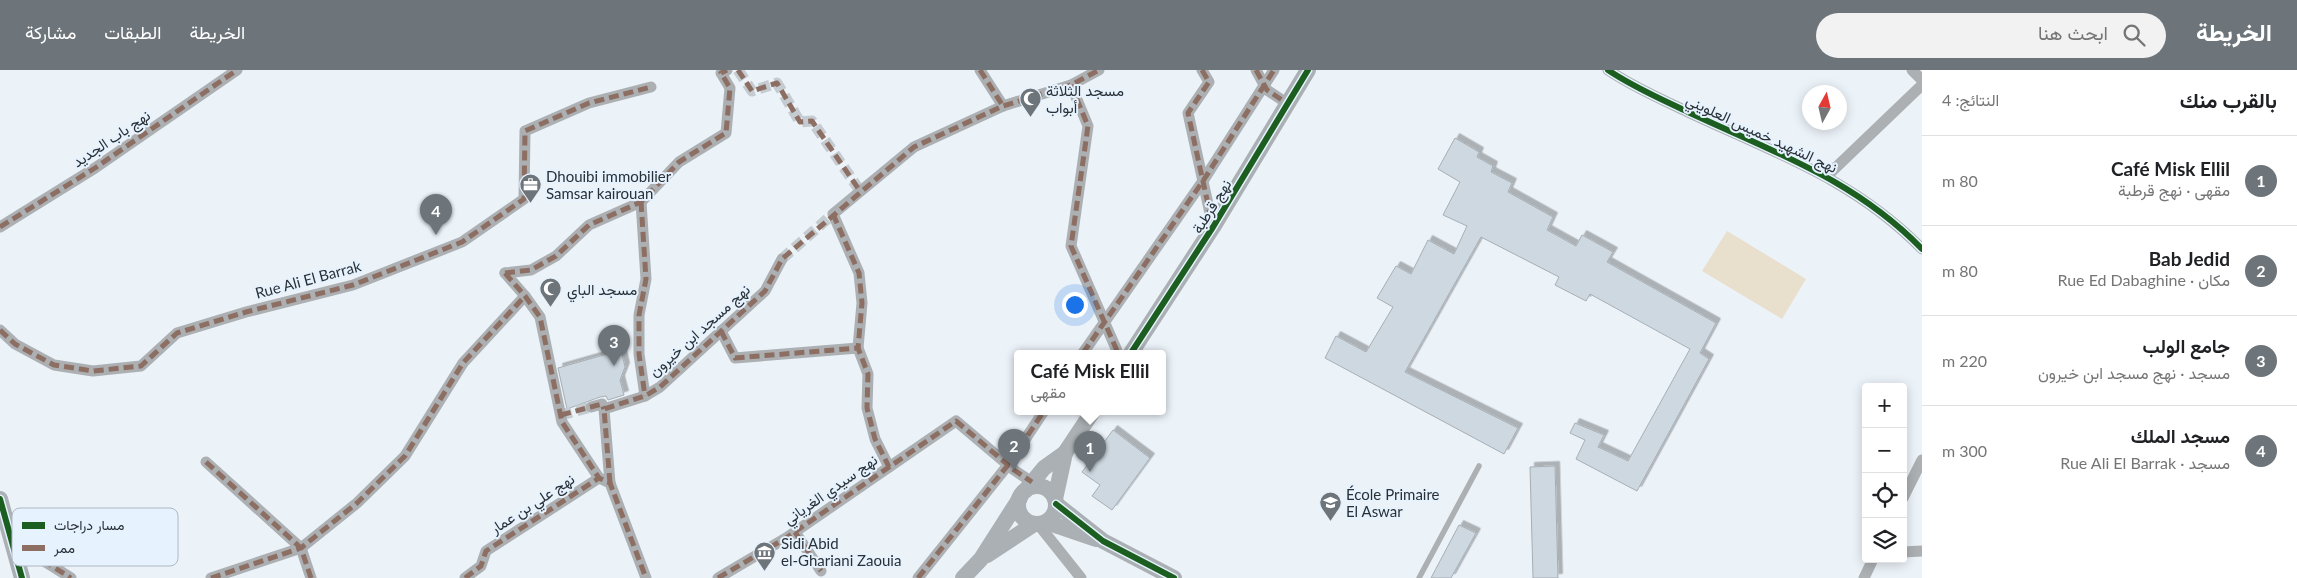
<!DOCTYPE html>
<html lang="ar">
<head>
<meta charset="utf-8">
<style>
	:root { --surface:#fff; --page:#f2f2f2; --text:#202124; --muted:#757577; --line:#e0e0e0; --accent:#6d757b }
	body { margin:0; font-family:Lato,Vazirmatn,sans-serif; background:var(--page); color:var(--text); direction:rtl }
	.controls { position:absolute; right:15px; bottom:15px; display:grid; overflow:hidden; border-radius:5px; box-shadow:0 2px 12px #0003 }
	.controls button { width:45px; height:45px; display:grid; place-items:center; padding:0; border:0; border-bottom:1px solid var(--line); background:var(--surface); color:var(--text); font:25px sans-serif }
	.compass { position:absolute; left:1802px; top:15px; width:45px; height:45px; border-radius:50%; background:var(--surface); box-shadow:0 2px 12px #0003; rotate:8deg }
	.you { position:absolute; left:1074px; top:234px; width:18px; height:18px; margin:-12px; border:4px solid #fff; border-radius:50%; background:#1a73e8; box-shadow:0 0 0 8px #1a73e833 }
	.badge { display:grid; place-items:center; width:32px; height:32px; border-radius:50%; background:var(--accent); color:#fff; font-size:16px; font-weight:700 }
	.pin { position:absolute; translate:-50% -41px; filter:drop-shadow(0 1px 2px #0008) }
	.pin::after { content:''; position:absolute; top:26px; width:18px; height:15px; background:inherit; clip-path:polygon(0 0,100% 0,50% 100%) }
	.popup { position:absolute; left:1014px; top:280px; width:152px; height:65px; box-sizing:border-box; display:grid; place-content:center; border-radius:5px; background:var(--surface); filter:drop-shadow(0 1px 4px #0005); font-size:16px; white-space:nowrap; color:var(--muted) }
	.popup b { font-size:19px; color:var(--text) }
	.popup::after { content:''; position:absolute; left:50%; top:100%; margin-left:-10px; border:10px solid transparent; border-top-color:var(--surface) }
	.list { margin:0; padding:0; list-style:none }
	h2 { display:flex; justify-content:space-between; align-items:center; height:65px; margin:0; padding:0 20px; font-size:21px }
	h2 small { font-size:16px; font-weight:400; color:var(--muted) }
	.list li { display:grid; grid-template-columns:32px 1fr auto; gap:15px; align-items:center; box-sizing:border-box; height:90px; padding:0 20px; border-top:1px solid var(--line) }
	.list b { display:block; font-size:19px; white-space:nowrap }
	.list p { margin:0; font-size:16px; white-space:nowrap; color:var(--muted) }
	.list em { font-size:16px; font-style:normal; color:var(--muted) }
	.icon { flex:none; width:28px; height:28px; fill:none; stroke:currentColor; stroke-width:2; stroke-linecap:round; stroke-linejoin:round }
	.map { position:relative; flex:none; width:1922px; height:508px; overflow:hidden; direction:ltr }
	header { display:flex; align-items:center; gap:30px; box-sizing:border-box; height:70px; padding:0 25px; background:var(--accent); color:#fff }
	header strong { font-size:24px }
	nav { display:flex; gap:28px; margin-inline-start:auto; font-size:18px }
	.search { width:350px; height:45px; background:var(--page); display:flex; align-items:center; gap:12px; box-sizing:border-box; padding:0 18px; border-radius:28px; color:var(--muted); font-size:19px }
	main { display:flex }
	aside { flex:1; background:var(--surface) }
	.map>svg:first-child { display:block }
</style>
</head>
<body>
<header>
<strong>الخريطة</strong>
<div class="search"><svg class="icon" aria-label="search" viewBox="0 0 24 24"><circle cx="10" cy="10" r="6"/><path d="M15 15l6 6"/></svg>ابحث هنا</div>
<nav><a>الخريطة</a><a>الطبقات</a><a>مشاركة</a></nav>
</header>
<main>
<aside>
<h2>بالقرب منك<small>النتائج: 4</small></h2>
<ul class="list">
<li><span class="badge">1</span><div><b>Café Misk Ellil</b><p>مقهى · نهج قرطبة</p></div><em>80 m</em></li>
<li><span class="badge">2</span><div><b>Bab Jedid</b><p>مكان · Rue Ed Dabaghine</p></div><em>80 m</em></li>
<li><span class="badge">3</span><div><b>جامع الولب</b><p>مسجد · نهج مسجد ابن خيرون</p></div><em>220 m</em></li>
<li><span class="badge">4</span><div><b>مسجد الملك</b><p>مسجد · Rue Ali El Barrak</p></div><em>300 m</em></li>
</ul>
</aside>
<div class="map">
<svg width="1922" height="508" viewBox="0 0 1922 508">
	<defs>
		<filter id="shadow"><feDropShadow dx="4.5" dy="-4.5" stdDeviation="0" flood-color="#0004"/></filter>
	</defs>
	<rect width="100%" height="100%" fill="#ebf2f8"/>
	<path fill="#e9dfcd" d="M1727 161 1806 209 1782 249 1702 201Z"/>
	<g fill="#cdd8e1" stroke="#a7aeb4" filter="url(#shadow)">
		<path d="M1455 68 1479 82 1477 87 1493 96 1491 102 1512 113 1508 122 1553 147 1547 160 1576 176 1582 165 1613 182 1607 192 1716 253 1700 283 1709 289 1637 421 1576 389 1585 370 1570 363 1575 353 1604 365 1598 377 1628 391 1690 279 1590 224 1586 231 1555 215 1559 207 1481 167 1405 302 1518 358 1504 384 1325 288 1336 266 1366 282 1393 237 1377 228 1396 196 1411 204 1428 170 1454 184 1467 156 1443 145 1460 112 1438 99Z"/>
		<path d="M621 280 625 297 620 310 624 325 608 330 606 326 600 327 567 339 558 298Z"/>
		<path d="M1113 360 1150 388 1112 440 1092 426 1100 415 1082 402Z"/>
		<path d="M1555 396 1558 508H1533L1530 397Z"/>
		<path d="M1459 455 1476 463 1451 508H1431Z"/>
	</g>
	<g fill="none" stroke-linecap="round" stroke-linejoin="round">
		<g stroke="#c4cbd1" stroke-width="11" stroke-dasharray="11 5.5" stroke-linecap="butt">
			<path d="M738 0 752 21 777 13 800 52 812 51 860 121"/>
			<path d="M782 189 833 144"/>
			<path d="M561 345 591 337"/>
		</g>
		<path stroke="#acb0b3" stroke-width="5.5" d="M1419 508 1479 396"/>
		<g stroke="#acb0b3" stroke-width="11">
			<path d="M980 0 1003 36"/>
			<path d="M1202 0 1209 12 1188 43 1213 157"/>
			<path d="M1256 0 1267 20 1288 34"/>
			<path d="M1608 0C1633 17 1661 29 1688 42 1773 82 1854 109 1922 179"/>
			<path d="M1912 0 1922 10"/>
			<path d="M1071 15 1088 56 1071 176 1118 283"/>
			<path d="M1827 106 1922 15"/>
			<path d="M641 132 646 209 639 245V284L645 326"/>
			<path d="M0 157 95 98 237 0"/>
			<path d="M505 203 525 226 540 247 562 352 599 408 610 413 646 508"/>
			<path d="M505 203 531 200 556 186 589 155 641 132 679 92 726 63 730 18 721 3 727 0"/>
			<path d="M0 260 15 274 54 295 93 301 141 296 177 263 246 242 353 215 462 172 524 129 525 61 589 33 651 17"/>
			<path d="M721 261 735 288 858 278 868 304 867 338 875 369 889 397"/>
			<path d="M858 278 862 233 859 203 833 144 914 77 1003 36 1071 15 1099 0"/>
			<path d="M1083 283 1203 111 1274 0"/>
			<path d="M591 337 602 334 604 339"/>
			<path d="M206 392 301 478 311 508"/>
			<path d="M610 413 604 339 645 326 660 317 765 221 782 189"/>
			<path d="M1903 428 1922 390"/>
			<path d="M1038 454 1081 508"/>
			<path d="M795 462 821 501"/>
			<path d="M15 481 33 484 71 508"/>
			<path d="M1903 482 1922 481"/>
			<path d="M211 508 301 478 357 433 405 386 463 293 525 226"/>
			<path d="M465 508 481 496 486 481 599 408"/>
			<path d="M718 508 786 468 956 351 1014 400 1032 412"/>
			<path d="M918 508 1008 395 1044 341"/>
			<path d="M1864 508 1873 489"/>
		</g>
		<g stroke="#aab0b3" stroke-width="16">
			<path d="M1131 283 1213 157 1308 0"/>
			<circle cx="1037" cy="435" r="19"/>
			<path d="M1025 421 1044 398 1065 383 1093 341"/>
			<path d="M0 429 22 508"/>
			<path d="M1055 429 1065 383"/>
			<path d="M1056 434 1103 471 1174 508"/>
			<path d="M1046 452 1096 469"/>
			<path d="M987 485 1034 454"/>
			<path d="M963 508 981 489 1020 428"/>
		</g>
		<g stroke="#8d6e63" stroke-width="5" stroke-dasharray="10 5" stroke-linecap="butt">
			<path d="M738 0 752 21 777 13 800 52 812 51 860 121"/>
			<path d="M980 0 1003 36"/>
			<path d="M1202 0 1209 12 1188 43 1213 157"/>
			<path d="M1256 0 1267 20 1288 34"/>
			<path d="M1071 15 1088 56 1071 176 1118 283"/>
			<path d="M641 132 646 209 639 245V284L645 326"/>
			<path d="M833 144 859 203 862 233 858 278"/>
			<path d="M0 157 95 98 237 0"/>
			<path d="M505 203 525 226 540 247 562 352 599 408 610 413 646 508"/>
			<path d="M505 203 531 200 556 186 589 155 641 132 679 92 726 63 730 18 721 3 727 0"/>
			<path d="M0 260 15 274 54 295 93 301 141 296 177 263 246 242 353 215 462 172 524 129 525 61 589 33 651 17"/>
			<path d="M721 261 735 288 858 278 868 304 867 338 875 369 889 397"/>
			<path d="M1083 283 1203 111 1274 0"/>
			<path d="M561 345 602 334 604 339"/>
			<path d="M206 392 301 478 311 508"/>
			<path d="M610 413 604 339 645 326 660 317 765 221 782 189 914 77 1003 36 1071 15 1099 0"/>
			<path d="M795 462 821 501"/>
			<path d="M15 481 33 484 71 508"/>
			<path d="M211 508 301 478 357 433 405 386 463 293 525 226"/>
			<path d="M465 508 481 496 486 481 599 408"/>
			<path d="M718 508 786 468 956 351 1014 400 1032 412"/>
			<path d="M918 508 1008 395 1044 341"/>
		</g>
		<defs>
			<g id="cycleway">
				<path d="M1608 0C1633 17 1661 29 1688 42 1773 82 1854 109 1922 179"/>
				<path d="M1131 283 1213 157 1308 0"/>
				<path d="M0 429 22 508"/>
				<path d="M1056 434 1103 471 1174 508"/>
			</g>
		</defs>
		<use href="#cycleway" stroke="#e6f2fd" stroke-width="9"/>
		<use href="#cycleway" stroke="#1b5e20" stroke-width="6"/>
	</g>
	<defs>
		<symbol id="mosque-pin" viewBox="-11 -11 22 30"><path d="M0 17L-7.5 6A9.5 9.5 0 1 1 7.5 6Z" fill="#6d757b" stroke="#e6f2fd"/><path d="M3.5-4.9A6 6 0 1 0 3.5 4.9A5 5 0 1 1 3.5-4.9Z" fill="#fff"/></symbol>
		<symbol id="office-pin" viewBox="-11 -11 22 30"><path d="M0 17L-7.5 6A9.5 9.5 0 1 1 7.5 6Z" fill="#6d757b" stroke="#e6f2fd"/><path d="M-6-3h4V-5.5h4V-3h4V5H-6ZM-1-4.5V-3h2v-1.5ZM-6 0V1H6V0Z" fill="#fff"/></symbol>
		<symbol id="school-pin" viewBox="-11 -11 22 30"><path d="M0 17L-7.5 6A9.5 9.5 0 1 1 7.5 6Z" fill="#6d757b" stroke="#e6f2fd"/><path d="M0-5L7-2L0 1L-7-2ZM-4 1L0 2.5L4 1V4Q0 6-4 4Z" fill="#fff"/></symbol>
		<symbol id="museum-pin" viewBox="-11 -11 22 30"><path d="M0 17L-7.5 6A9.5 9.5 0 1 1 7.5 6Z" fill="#6d757b" stroke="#e6f2fd"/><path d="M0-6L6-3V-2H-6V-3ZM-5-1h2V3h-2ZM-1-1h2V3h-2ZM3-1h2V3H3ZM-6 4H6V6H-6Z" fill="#fff"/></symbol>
	</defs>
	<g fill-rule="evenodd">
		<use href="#mosque-pin" x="1018" y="16" width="25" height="34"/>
		<use href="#office-pin" x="518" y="102" width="25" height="34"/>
		<use href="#mosque-pin" x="538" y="206" width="25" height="34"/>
		<use href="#school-pin" x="1318" y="420" width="25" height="34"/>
		<use href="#museum-pin" x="752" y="470" width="25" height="34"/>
	</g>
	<g text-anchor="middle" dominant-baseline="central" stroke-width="4" stroke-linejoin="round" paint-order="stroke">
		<g font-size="15" fill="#293137" stroke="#e6f2fd" text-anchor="start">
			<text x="1046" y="20">مسجد الثلاثة<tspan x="1046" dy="17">أبواب</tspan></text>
			<text x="546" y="106">Dhouibi immobilier<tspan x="546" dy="17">Samsar kairouan</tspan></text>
			<text x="567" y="219">مسجد الباي</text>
			<text x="1346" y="424">École Primaire<tspan x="1346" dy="17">El Aswar</tspan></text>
			<text x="781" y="473">Sidi Abid<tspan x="781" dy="17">el-Ghariani Zaouia</tspan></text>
		</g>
		<g font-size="15" fill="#293137" stroke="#e6f2fd">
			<text transform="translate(1762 63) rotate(25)">نهج الشهيد خميس العلويني</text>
			<text transform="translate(111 68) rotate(-34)">نهج باب الجديد</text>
			<text transform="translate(1211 136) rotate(-58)">نهج قرطبة</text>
			<text transform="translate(308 209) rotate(-15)">Rue Ali El Barrak</text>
			<text transform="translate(699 260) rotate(-42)">نهج مسجد ابن خيرون</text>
			<text transform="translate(830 419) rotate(-35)">نهج سيدي الغرياني</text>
			<text transform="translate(532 433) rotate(-33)">نهج علي بن عمار</text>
		</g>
	</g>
	<rect x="12" y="438" width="166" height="58" rx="8" fill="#e6f2fd" stroke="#adb8c2" stroke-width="1"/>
	<rect x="22" y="452" width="23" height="7" fill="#1b5e20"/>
	<rect x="22" y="475" width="23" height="6" fill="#8d6e63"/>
	<g font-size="14" fill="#293137">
		<text x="54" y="460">مسار دراجات</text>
		<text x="54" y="483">ممر</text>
	</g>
</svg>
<div class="controls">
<button>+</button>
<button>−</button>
<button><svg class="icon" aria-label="locate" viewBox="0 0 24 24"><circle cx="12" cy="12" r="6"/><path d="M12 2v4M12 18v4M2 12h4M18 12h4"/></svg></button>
<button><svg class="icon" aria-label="layers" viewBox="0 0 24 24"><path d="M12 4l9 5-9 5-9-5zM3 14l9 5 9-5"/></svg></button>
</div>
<svg class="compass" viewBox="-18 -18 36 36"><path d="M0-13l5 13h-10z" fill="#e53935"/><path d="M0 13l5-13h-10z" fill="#757577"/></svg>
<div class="you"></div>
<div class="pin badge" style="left:1090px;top:402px">1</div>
<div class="popup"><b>Café Misk Ellil</b>مقهى</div>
<div class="pin badge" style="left:1014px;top:400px">2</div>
<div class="pin badge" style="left:614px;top:296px">3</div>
<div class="pin badge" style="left:436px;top:165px">4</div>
</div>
</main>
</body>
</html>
